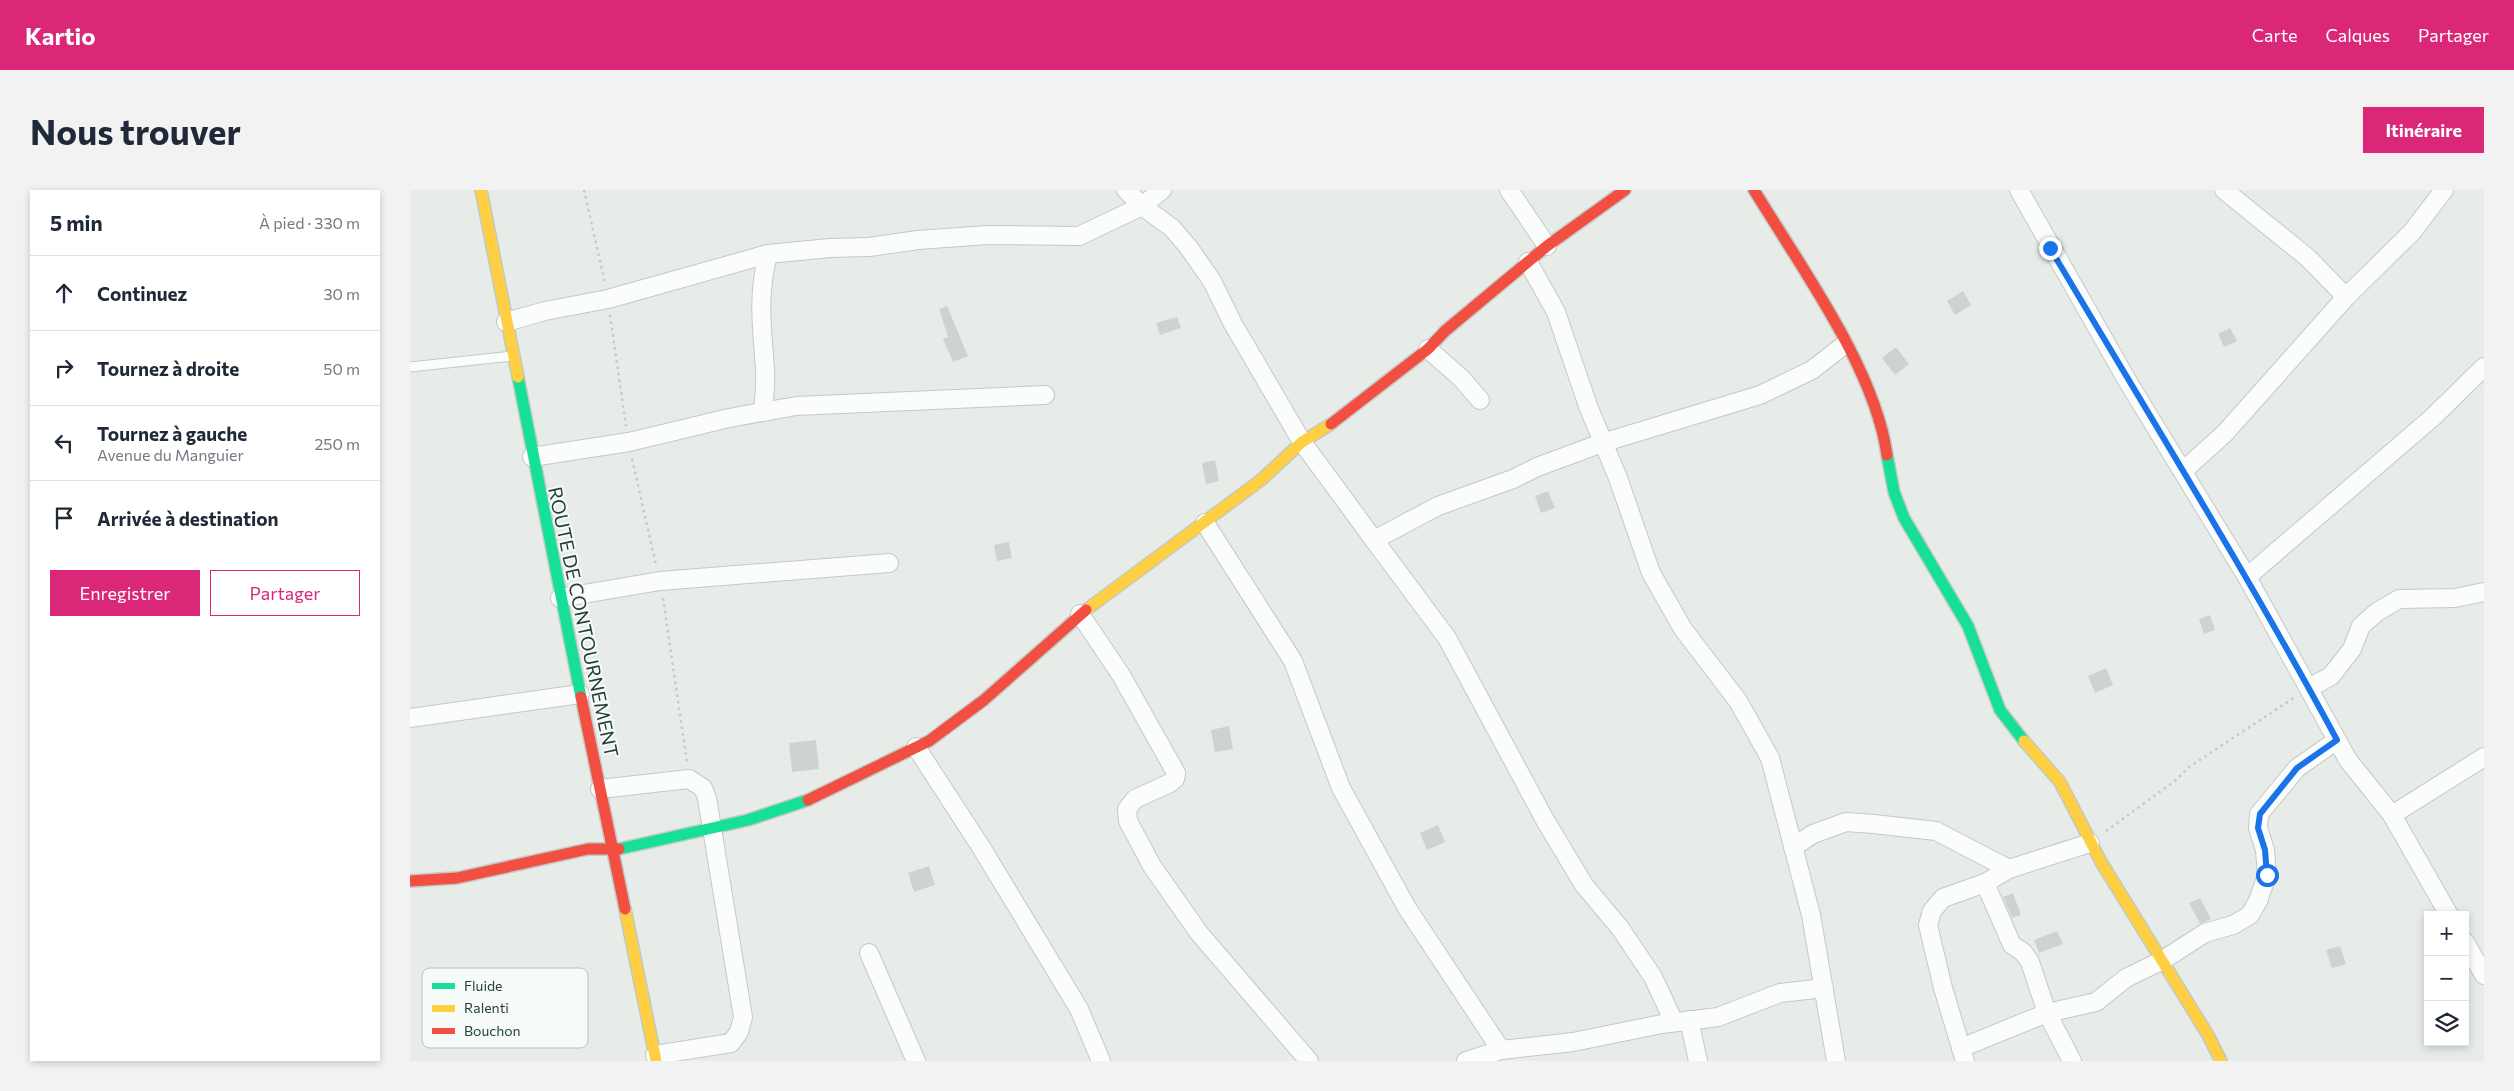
<!DOCTYPE html>
<html lang="fr">
<head>
<meta charset="utf-8">
<style>
	:root { --surface:#fff; --page:#f2f2f3; --text:#1f2937; --muted:#747a83; --line:#e0e1e3; --accent:#db2777 }
	body { margin:0; font-family:Commissioner,sans-serif; background:var(--page); color:var(--text) }
	.controls { position:absolute; right:15px; bottom:15px; display:grid; overflow:hidden; border-radius:0px; box-shadow:0 2px 8px #0003 }
	.controls button { width:45px; height:45px; display:grid; place-items:center; padding:0; border:0; border-bottom:1px solid var(--line); background:var(--surface); color:var(--text); font:25px sans-serif }
	.stop { position:absolute; width:15px; height:15px; margin:-11px; border:4px solid #1a73e8; border-radius:50%; background:#fff }
	.stop.end { background:#1a73e8; border-color:#fff; box-shadow:0 1px 5px #0008 }
	.list { margin:0; padding:0; list-style:none }
	h2 { display:flex; justify-content:space-between; align-items:center; height:65px; margin:0; padding:0 20px; font-size:21px }
	h2 small { font-size:16px; font-weight:400; color:var(--muted) }
	.list li { display:grid; grid-template-columns:32px 1fr auto; gap:15px; align-items:center; box-sizing:border-box; height:75px; padding:0 20px; border-top:1px solid var(--line) }
	.list b { display:block; font-size:19px; white-space:nowrap }
	.list p { margin:0; font-size:16px; white-space:nowrap; color:var(--muted) }
	.list em { font-size:16px; font-style:normal; color:var(--muted) }
	.actions { display:flex; gap:10px; padding:15px 20px }
	.actions a { flex:1; padding:11px 0; border:1px solid var(--accent); border-radius:0px; text-align:center; font-size:18px; color:var(--accent) }
	.actions .main { background:var(--accent); color:#fff }
	.icon { flex:none; width:28px; height:28px; fill:none; stroke:currentColor; stroke-width:2; stroke-linecap:round; stroke-linejoin:round }
	.map { position:relative; flex:none; width:2074px; height:871px; overflow:hidden; border-radius:0px }
	header { display:flex; align-items:center; gap:30px; box-sizing:border-box; height:70px; padding:0 25px; background:var(--accent); color:#fff }
	header strong { font-size:24px }
	nav { display:flex; gap:28px; margin-inline-start:auto; font-size:18px }
	.intro { display:flex; align-items:center; justify-content:space-between; box-sizing:border-box; height:120px; padding:0 30px }
	h1 { margin:0; font-size:35px }
	.button { padding:12px 22px; border-radius:0px; background:var(--accent); color:#fff; font-size:18px; font-weight:700 }
	main { display:flex; gap:30px; padding:0 30px }
	aside { flex:1; background:var(--surface); border-radius:0px; box-shadow:0 2px 8px #0003 }
	.map>svg:first-child { display:block }
</style>
</head>
<body>
<header>
<strong>Kartio</strong>
<nav><a>Carte</a><a>Calques</a><a>Partager</a></nav>
</header>
<div class="intro"><h1>Nous trouver</h1><a class="button">Itinéraire</a></div>
<main>
<aside>
<h2>5 min<small>À pied · 330 m</small></h2>
<ul class="list">
<li><svg class="icon" aria-label="ahead" viewBox="0 0 24 24"><path d="M12 20V5M6 11l6-6 6 6"/></svg><div><b>Continuez</b></div><em>30 m</em></li>
<li><svg class="icon" aria-label="right" viewBox="0 0 24 24"><path d="M7 20v-9h11M14 6l5 5-5 5"/></svg><div><b>Tournez à droite</b></div><em>50 m</em></li>
<li><svg class="icon" aria-label="left" viewBox="0 0 24 24"><path d="M17 20v-9H6M10 6l-5 5 5 5"/></svg><div><b>Tournez à gauche</b><p>Avenue du Manguier</p></div><em>250 m</em></li>
<li><svg class="icon" aria-label="arrive" viewBox="0 0 24 24"><path d="M6 21V4h12l-3 4 3 4H6"/></svg><div><b>Arrivée à destination</b></div></li>
</ul>
<div class="actions"><a class="main">Enregistrer</a><a>Partager</a></div>
</aside>
<div class="map">
<svg width="2074" height="871" viewBox="0 0 2074 871">
	<rect width="100%" height="100%" fill="#e7ece9"/>
	<g fill="#ced3d1">
		<path d="M1553 101 1561 115 1545 125 1537 111Z"/>
		<path d="M537 116 558 166 543 172 533 149 538 147 529 119Z"/>
		<path d="M767 127 771 138 750 145 746 133Z"/>
		<path d="M1820 138 1827 151 1814 157 1808 144Z"/>
		<path d="M1486 157 1499 174 1485 185 1472 168Z"/>
		<path d="M805 270 809 291 796 294 792 273Z"/>
		<path d="M1138 301 1145 318 1131 323 1125 306Z"/>
		<path d="M599 352 602 368 587 371 584 355Z"/>
		<path d="M1800 425 1805 440 1794 444 1789 429Z"/>
		<path d="M1696 478 1703 495 1685 503 1678 486Z"/>
		<path d="M819 536 823 559 805 562 801 540Z"/>
		<path d="M406 550 409 579 382 582 379 553Z"/>
		<path d="M1028 635 1035 652 1017 660 1010 643Z"/>
		<path d="M519 676 525 695 504 702 498 683Z"/>
		<path d="M1603 703 1611 725 1602 728 1593 707Z"/>
		<path d="M1790 708 1801 729 1790 734 1779 713Z"/>
		<path d="M1647 741 1653 754 1629 763 1624 750Z"/>
		<path d="M1930 756 1936 774 1922 778 1916 760Z"/>
	</g>
	<g fill="none" stroke-linecap="round" stroke-linejoin="round">
		<defs>
			<path id="lane" d="M0 177 102 166"/>
			<g id="street">
				<path d="M716 0 732 16 762 38 779 58 802 91 823 134 892 252 964 350 1028 316 1103 289 1127 277 1192 253 1350 205 1402 180 1434 155"/>
				<path d="M1099 0 1137 56"/>
				<path d="M1609 0 1718 192 1837 387 1938 570 1982 625 2039 725"/>
				<path d="M1814 0 1898 68 1936 107"/>
				<path d="M1118 72 1146 122 1178 216 1208 288 1241 383 1273 439 1328 511 1360 568 1401 725 1426 871"/>
				<path d="M96 132 135 121 198 109 358 64 420 58 459 57 508 50 577 45 669 46 732 16 752 0"/>
				<path d="M1018 159 1051 188 1070 210"/>
				<path d="M353 222C354 208 356 193 355 179 352 136 347 108 358 64"/>
				<path d="M122 267 219 252 319 228 386 216 635 205"/>
				<path d="M1773 281 1815 243 1936 107 2002 42 2034 0"/>
				<path d="M795 333 883 471 931 598 997 718 1091 860"/>
				<path d="M964 350 1037 448 1135 630 1174 695 1210 738 1243 787 1264 832"/>
				<path d="M1837 387 2023 227 2074 177"/>
				<path d="M150 408 250 391 479 373"/>
				<path d="M670 424 711 485 766 583 765 589 760 593 725 609 717 619 718 631 742 676 789 743 899 871"/>
				<path d="M1899 498 1921 486 1942 459 1951 436 1967 422 1989 409 2045 408 2074 402"/>
				<path d="M0 528 170 504"/>
				<path d="M506 557 571 657 669 819 691 871"/>
				<path d="M190 599 279 589 293 598 297 608 333 827 329 842 321 853 245 865"/>
				<path d="M1982 625 2074 567"/>
				<path d="M1383 657 1403 644 1436 632 1464 634 1526 641 1599 679 1680 653"/>
				<path d="M1575 693 1602 755 1613 762 1620 772 1637 823 1662 871"/>
				<path d="M2055 752 2074 785"/>
				<path d="M459 763 506 871"/>
				<path d="M1279 830 1288 871"/>
				<path d="M1551 858 1637 823 1686 812 1716 788 1753 770 1795 743 1823 735 1840 725 1848 711 1857 685 1855 660 1848 638 1849 624 1887 578 1927 550"/>
				<path d="M1056 871 1091 860 1163 852 1252 834 1308 827 1370 803 1414 798"/>
				<path d="M1555 871 1533 798 1518 735 1522 721 1533 708 1575 693 1599 679"/>
			</g>
			<g id="fast">
				<path d="M108 187 171 507"/>
				<path d="M1477 265 1484 302 1494 328 1558 436 1590 520 1614 551"/>
				<path d="M209 659 338 630 398 610"/>
			</g>
			<g id="slow">
				<path d="M71 0 108 187"/>
				<path d="M676 420 851 290 892 252 921 234"/>
				<path d="M1614 551 1650 592 1691 672 1798 845 1811 871"/>
				<path d="M215 719 246 871"/>
			</g>
			<g id="jam">
				<path d="M1344 0C1390 76 1465 178 1477 265"/>
				<path d="M921 234 1018 159 1035 141 1137 56 1215 0"/>
				<path d="M171 507 215 719"/>
				<path d="M398 610 519 551 574 510 676 420"/>
				<path d="M0 691 47 688 178 659H209"/>
			</g>
		</defs>
		<use href="#lane" stroke="#c4c9c6" stroke-width="11"/>
		<use href="#street" stroke="#c4c9c6" stroke-width="20"/>
		<use href="#fast" stroke="#c2cac6" stroke-width="14"/>
		<use href="#slow" stroke="#c2cac6" stroke-width="14"/>
		<use href="#jam" stroke="#c2cac6" stroke-width="14"/>
		<g stroke="#c2cbc7" stroke-width="2.5" stroke-dasharray="2.5 4" stroke-linecap="butt">
			<path d="M174 0 195 93"/>
			<path d="M200 125 216 236"/>
			<path d="M222 269 246 375"/>
			<path d="M253 408 277 573"/>
			<path d="M1696 641 1765 591 1779 577 1885 507"/>
		</g>
		<use href="#lane" stroke="#fbfcfc" stroke-width="9"/>
		<use href="#street" stroke="#fbfcfc" stroke-width="18"/>
		<use href="#fast" stroke="#16e098" stroke-width="11"/>
		<use href="#slow" stroke="#ffcf43" stroke-width="11"/>
		<use href="#jam" stroke="#f24e42" stroke-width="11"/>
	</g>
	<g fill="none" stroke-linecap="round" stroke-linejoin="round">
		<path stroke="#1a73e8" stroke-width="6" d="M1640 58C1737 222 1837 383 1927 550L1887 578 1850 624 1848 638 1855 660 1857 685"/>
	</g>
	<g text-anchor="middle" dominant-baseline="central" stroke-width="4" stroke-linejoin="round" paint-order="stroke">
		<g font-size="19" fill="#234136" stroke="#f6faf8">
			<text transform="translate(174 432) rotate(78)">ROUTE DE CONTOURNEMENT</text>
		</g>
	</g>
	<rect x="12" y="778" width="166" height="80" rx="8" fill="#f6faf8" stroke="#b7c2be" stroke-width="1"/>
	<rect x="22" y="793" width="23" height="6" fill="#16e098"/>
	<rect x="22" y="815" width="23" height="7" fill="#ffcf43"/>
	<rect x="22" y="838" width="23" height="6" fill="#f24e42"/>
	<g font-size="14" fill="#234136">
		<text x="54" y="801">Fluide</text>
		<text x="54" y="823">Ralenti</text>
		<text x="54" y="846">Bouchon</text>
	</g>
</svg>
<div class="controls">
<button>+</button>
<button>−</button>
<button><svg class="icon" aria-label="layers" viewBox="0 0 24 24"><path d="M12 4l9 5-9 5-9-5zM3 14l9 5 9-5"/></svg></button>
</div>
<div class="stop" style="left:1857px;top:685px"></div>
<div class="stop end" style="left:1640px;top:58px"></div>
</div>
</main>
</body>
</html>
